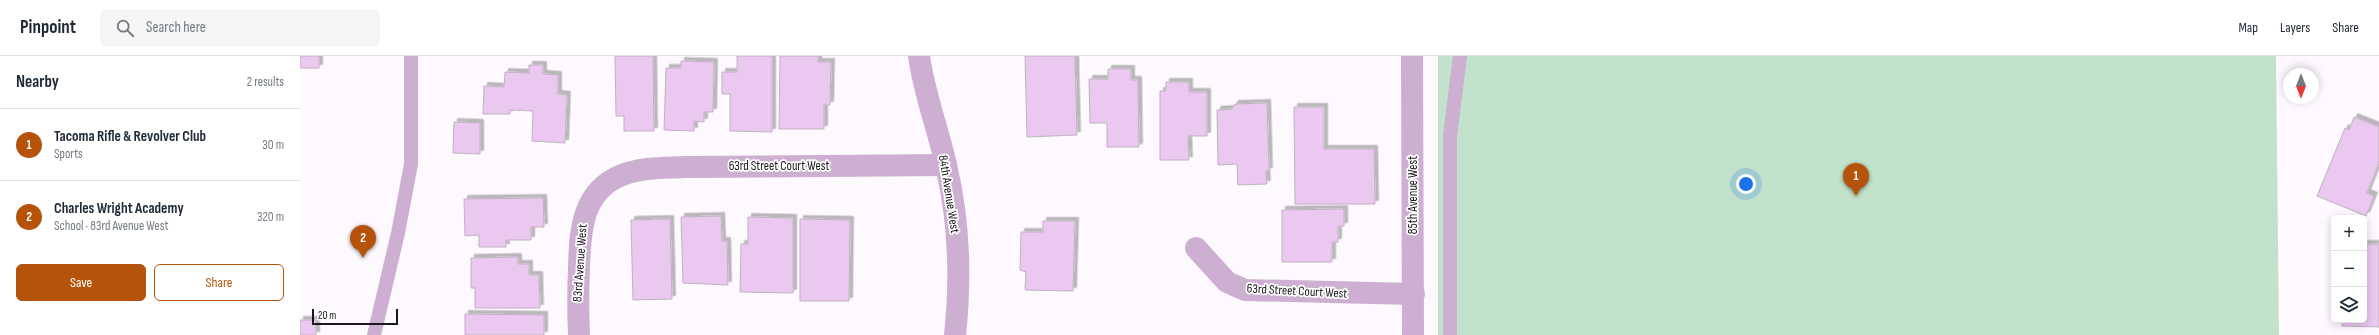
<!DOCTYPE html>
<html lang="en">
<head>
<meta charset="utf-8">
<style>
	:root { --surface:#fff; --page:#f6f6f7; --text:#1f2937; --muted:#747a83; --line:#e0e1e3; --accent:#b45309 }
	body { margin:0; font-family:"Sofia Sans Condensed",sans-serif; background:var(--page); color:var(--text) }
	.controls { position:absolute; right:12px; bottom:12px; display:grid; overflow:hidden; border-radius:6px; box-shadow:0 2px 10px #0003 }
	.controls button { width:36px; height:36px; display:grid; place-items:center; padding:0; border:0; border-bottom:1px solid var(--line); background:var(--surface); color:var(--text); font:20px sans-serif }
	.compass { position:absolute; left:1983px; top:12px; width:36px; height:36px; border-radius:50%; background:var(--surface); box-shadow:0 2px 10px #0003; rotate:180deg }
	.scale { position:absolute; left:12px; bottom:10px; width:86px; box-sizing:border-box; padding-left:4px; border:2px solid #1b161c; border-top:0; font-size:11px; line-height:14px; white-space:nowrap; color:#1b161c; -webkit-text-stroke:3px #fff; paint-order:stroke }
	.you { position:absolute; left:1446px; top:128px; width:14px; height:14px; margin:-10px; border:3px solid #fff; border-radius:50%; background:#1a73e8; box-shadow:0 0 0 6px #1a73e833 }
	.badge { display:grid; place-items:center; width:26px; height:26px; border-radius:50%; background:var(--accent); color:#fff; font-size:13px; font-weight:700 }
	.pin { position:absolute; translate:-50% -33px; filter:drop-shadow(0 1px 2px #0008) }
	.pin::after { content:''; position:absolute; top:21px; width:14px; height:12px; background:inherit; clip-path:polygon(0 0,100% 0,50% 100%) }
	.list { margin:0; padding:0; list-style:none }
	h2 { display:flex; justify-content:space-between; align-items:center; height:52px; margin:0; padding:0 16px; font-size:17px }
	h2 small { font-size:13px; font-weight:400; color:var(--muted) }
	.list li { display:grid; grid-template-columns:26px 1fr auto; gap:12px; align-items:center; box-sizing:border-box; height:72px; padding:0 16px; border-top:1px solid var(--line) }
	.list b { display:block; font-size:15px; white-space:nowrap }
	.list p { margin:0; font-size:13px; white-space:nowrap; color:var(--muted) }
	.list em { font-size:13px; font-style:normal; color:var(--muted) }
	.actions { display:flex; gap:8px; padding:12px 16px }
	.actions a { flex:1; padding:9px 0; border:1px solid var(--accent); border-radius:6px; text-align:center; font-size:14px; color:var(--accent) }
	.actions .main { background:var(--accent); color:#fff }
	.icon { flex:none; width:22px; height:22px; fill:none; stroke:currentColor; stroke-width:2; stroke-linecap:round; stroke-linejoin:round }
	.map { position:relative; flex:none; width:2079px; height:279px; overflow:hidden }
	header { display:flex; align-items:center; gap:24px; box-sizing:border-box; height:56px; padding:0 20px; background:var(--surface); border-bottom:1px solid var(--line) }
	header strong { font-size:19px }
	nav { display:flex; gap:22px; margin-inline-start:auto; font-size:14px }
	.search { width:280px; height:36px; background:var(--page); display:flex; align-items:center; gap:10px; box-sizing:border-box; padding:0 14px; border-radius:6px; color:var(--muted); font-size:15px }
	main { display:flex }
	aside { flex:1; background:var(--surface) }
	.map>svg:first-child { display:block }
</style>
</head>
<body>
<header>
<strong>Pinpoint</strong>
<div class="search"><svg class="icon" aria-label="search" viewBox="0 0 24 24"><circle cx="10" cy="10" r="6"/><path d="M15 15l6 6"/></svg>Search here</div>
<nav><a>Map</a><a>Layers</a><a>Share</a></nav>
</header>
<main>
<aside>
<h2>Nearby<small>2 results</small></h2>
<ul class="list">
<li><span class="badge">1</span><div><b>Tacoma Rifle &amp; Revolver Club</b><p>Sports</p></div><em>30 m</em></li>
<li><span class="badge">2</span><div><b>Charles Wright Academy</b><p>School · 83rd Avenue West</p></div><em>320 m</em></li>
</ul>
<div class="actions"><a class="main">Save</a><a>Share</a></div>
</aside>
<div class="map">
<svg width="2079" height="279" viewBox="0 0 2079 279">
	<defs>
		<filter id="shadow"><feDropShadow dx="3.5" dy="-3.5" stdDeviation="0" flood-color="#0004"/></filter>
	</defs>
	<rect width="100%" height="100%" fill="#fef8ff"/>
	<path fill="#c2e2cc" d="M1138 0H1976L1979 279H1138Z"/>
	<g fill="#ebc8f0" stroke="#bfb2c1" filter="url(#shadow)">
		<rect x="0" y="0" width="19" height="12"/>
		<path d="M315 0H353L354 75H324V60H316Z"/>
		<path d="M437 0H472V76L430 75V38H422V16H437Z"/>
		<path d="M480 0H518V6H531L530 49H524V73H479Z"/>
		<path d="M725 0H775L777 79 727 81Z"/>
		<path d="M381 5 414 6 413 56H404V66L394 65V75L364 74 366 12H381Z"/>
		<path d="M229 9H243V18L258 19V38L267 39 265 87 232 85 233 55 210 54V58H183L184 30 204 31 205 16 229 17Z"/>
		<path d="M808 13H831V24H838L839 91H807V67H790L789 23H808Z"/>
		<path d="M866 26H889V36H907V80H888L889 104H860V35H866Z"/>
		<path d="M967 47 969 115H966L967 128 938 129 937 108 918 109 917 54 932 53 935 48Z"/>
		<path d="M994 51H1024V93H1074L1075 148H995Z"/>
		<path d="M2054 61 2079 71V107L2067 137 2074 140 2066 160 2017 140 2045 72 2049 74Z"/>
		<path d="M154 66 180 67V98L153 97Z"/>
		<path d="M243 142 244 171H231V184H206V191H179V179L165 180 164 143Z"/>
		<path d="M1044 153V170H1038V186H1032V206H982V154Z"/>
		<path d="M421 160 422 185H427L428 229 383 227 381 161Z"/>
		<path d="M448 161 493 162V237L440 236 441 188H448Z"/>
		<path d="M370 163 372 243 333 244 331 164Z"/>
		<path d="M500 163 550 164 549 245H500Z"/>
		<path d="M743 165H775L773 235 725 234 726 216 720 214 721 176H743Z"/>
		<path d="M2064 188H2079V271L2042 270V264H2064Z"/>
		<path d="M218 201V208H229V219H239L240 252H175V232H171V202Z"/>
		<path d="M165 258 244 259V279H165Z"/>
		<rect x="0" y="264" width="16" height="15"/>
	</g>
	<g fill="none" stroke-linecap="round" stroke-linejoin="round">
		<g stroke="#cdafd1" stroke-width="14">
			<path d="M74 279 98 177 111 108V0"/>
			<path d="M1150 279V80L1160 0"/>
		</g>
		<g stroke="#cdafd1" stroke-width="22">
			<path d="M619 0C624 37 638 73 646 109 659 164 661 223 655 279"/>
			<path d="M1112 0 1113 279"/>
			<path d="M896 192 927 226 945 234 1114 238"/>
			<path d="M279 279C278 256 278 234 279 212 280 174 282 135 322 119 342 111 365 112 386 111L646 109"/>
		</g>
	</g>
	<g text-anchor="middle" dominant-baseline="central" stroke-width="3.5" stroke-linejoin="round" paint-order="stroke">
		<g font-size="13" fill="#1b161c" stroke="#fff">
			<text x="479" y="110">63rd Street Court West</text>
			<text transform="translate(649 138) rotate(81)">84th Avenue West</text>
			<text transform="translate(1113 139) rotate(-90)">85th Avenue West</text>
			<text transform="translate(280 207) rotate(-86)">83rd Avenue West</text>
			<text transform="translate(997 235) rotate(3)">63rd Street Court West</text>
		</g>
	</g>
</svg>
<div class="controls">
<button>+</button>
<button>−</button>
<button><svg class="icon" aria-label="layers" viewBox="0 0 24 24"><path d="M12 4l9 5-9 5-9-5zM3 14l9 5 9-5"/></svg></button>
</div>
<svg class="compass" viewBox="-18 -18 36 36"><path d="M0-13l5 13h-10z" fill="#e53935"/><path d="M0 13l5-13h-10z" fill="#747a83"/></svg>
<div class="scale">20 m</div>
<div class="you"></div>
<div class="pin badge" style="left:1556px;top:140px">1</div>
<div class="pin badge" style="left:63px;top:202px">2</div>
</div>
</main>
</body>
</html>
